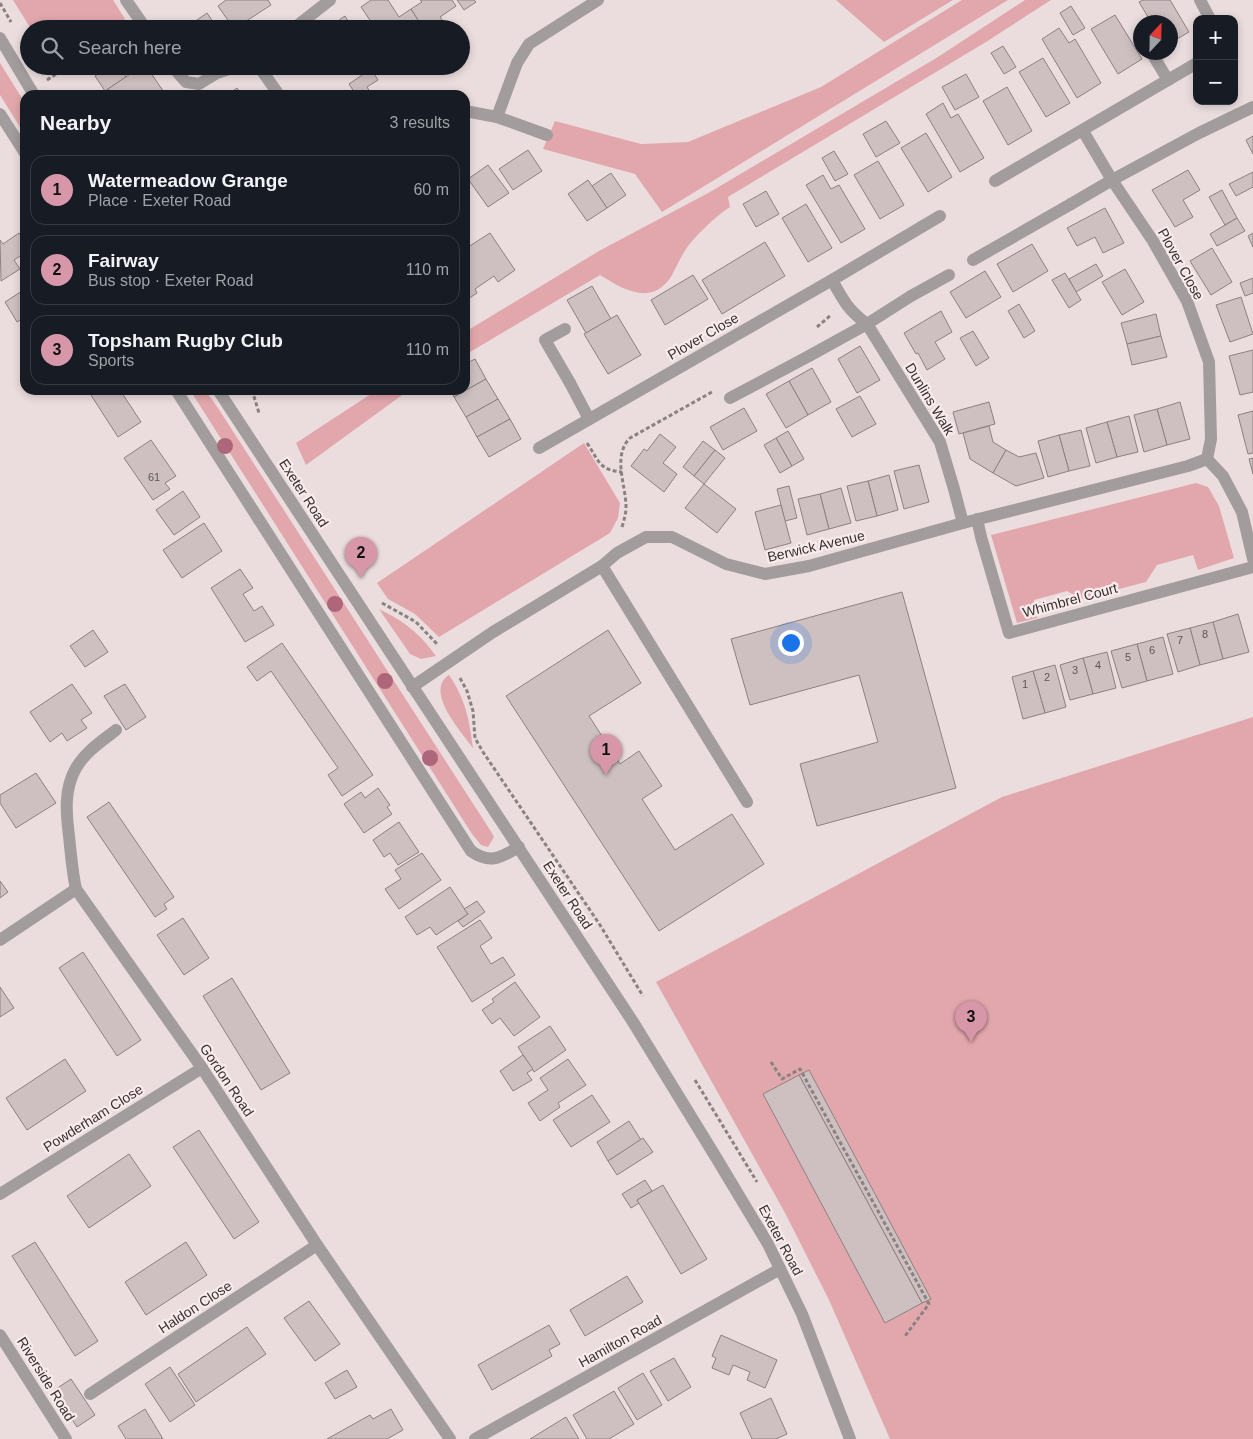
<!DOCTYPE html>
<html lang="en">
<head>
<meta charset="utf-8">
<style>
	:root { --surface:#171b24; --page:#20242c; --text:#f1f3f6; --muted:#9ea1a6; --line:#363941; --accent:#d797a9 }
	body { margin:0; font-family:Helvetica,sans-serif; background:var(--page); color:var(--text) }
	.controls { position:absolute; right:15px; top:15px; display:grid; overflow:hidden; border-radius:10px; box-shadow:0 2px 8px #0003 }
	.controls button { width:45px; height:45px; display:grid; place-items:center; padding:0; border:0; border-bottom:1px solid var(--line); background:var(--surface); color:var(--text); font:25px sans-serif }
	.compass { position:absolute; left:1133px; top:15px; width:45px; height:45px; border-radius:50%; background:var(--surface); box-shadow:0 2px 8px #0003; rotate:22deg }
	.you { position:absolute; left:790px; top:642px; width:18px; height:18px; margin:-12px; border:4px solid #fff; border-radius:50%; background:#1a73e8; box-shadow:0 0 0 8px #1a73e833 }
	.badge { display:grid; place-items:center; width:32px; height:32px; border-radius:50%; background:var(--accent); color:#111; font-size:16px; font-weight:700 }
	.pin { position:absolute; translate:-50% -41px; filter:drop-shadow(0 1px 2px #0008) }
	.pin::after { content:''; position:absolute; top:26px; width:18px; height:15px; background:inherit; clip-path:polygon(0 0,100% 0,50% 100%) }
	.list { margin:0; padding:0; list-style:none }
	h2 { display:flex; justify-content:space-between; align-items:center; height:65px; margin:0; padding:0 20px; font-size:21px }
	h2 small { font-size:16px; font-weight:400; color:var(--muted) }
	.list li { display:grid; grid-template-columns:32px 1fr auto; gap:15px; align-items:center; box-sizing:border-box; height:70px; margin:0 10px 10px; padding:0 10px; border:1px solid var(--line); border-radius:15px }
	.list b { display:block; font-size:19px; white-space:nowrap }
	.list p { margin:0; font-size:16px; white-space:nowrap; color:var(--muted) }
	.list em { font-size:16px; font-style:normal; color:var(--muted) }
	.icon { flex:none; width:28px; height:28px; fill:none; stroke:currentColor; stroke-width:2; stroke-linecap:round; stroke-linejoin:round }
	.map { position:relative; flex:none; width:1253px; height:1439px; overflow:hidden }
	.search { position:absolute; background:var(--surface); box-shadow:0 2px 8px #0003; left:20px; top:20px; width:450px; height:55px; display:flex; align-items:center; gap:12px; box-sizing:border-box; padding:0 18px; border-radius:28px; color:var(--muted); font-size:19px }
	.panel { position:absolute; background:var(--surface); box-shadow:0 2px 8px #0003; left:20px; top:90px; width:450px; height:305px; border-radius:15px }
	.map>svg:first-child { display:block }
</style>
</head>
<body>
<div class="map">
<svg width="1253" height="1439" viewBox="0 0 1253 1439">
	<rect width="100%" height="100%" fill="#ebddde"/>
	<g fill="#e2a7ac">
		<path d="M13 0H113L125 19 110 29H31Z"/>
		<path d="M836 0H953L884 42Z"/>
		<path d="M962 0H1008L662 212 635 174 543 149 555 121 641 144 688 142 821 87Z"/>
		<path d="M1025 0H1051L986 42 728 197 730 207C716 216 695 236 686 249 680 258 676 268 671 277 651 306 624 290 600 275L465 355V332L599 251 710 192 938 57Z"/>
		<path d="M0 63 25 103V135L0 95Z"/>
		<path d="M190 390C208 390 208 394 218 408L492 833 494 837 488 847 481 845 472 834Z"/>
		<path d="M377 390H409L306 465 296 443Z"/>
		<path d="M584 443 620 503 618 518 610 533 439 637 415 614 388 599 377 583Z"/>
		<path d="M1196 483 1208 487 1219 506 1234 558 1198 570 1193 555 1157 565 1146 582 1081 599 1067 591 1034 600 1037 618 1017 623 991 535Z"/>
		<path d="M379 609C405 622 418 632 436 656L421 659 410 654Z"/>
		<path d="M449 675C466 700 469 719 473 748 461 731 424 691 449 675Z"/>
		<path d="M1253 717V1439H890L829 1300 784 1211 656 982 1002 797Z"/>
	</g>
	<g fill="#cec0c1" stroke="#8d8081">
		<path d="M226 0H268L271 5 234 29 218 6Z"/>
		<path d="M371 0H388L399 17 411 9 424 29H376L361 7Z"/>
		<path d="M420 0H452L456 6 440 17 446 25 441 29H424L411 9 422 2Z"/>
		<path d="M457 0H474L476 2 464 10Z"/>
		<path d="M1143 0H1170L1189 32 1170 43V22H1151L1139 2Z"/>
		<path d="M1071 6 1085 28 1073 35 1060 13Z"/>
		<path d="M207 13 218 29H184Z"/>
		<path d="M1115 15 1142 59 1118 74 1091 29Z"/>
		<path d="M345 16 353 29H326Z"/>
		<path d="M1059 28 1069 43 1075 39 1101 83 1077 98 1042 39Z"/>
		<path d="M1003 46 1016 67 1004 74 991 53Z"/>
		<path d="M1043 58 1070 103 1046 117 1019 72Z"/>
		<path d="M110 66H119L126 77 105 91 95 76Z"/>
		<path d="M142 66H146L166 95H112L108 89Z"/>
		<path d="M309 66H321L313 72Z"/>
		<path d="M371 69 378 80 367 87 372 95H356L349 84Z"/>
		<path d="M966 74 979 97 955 110 942 87Z"/>
		<path d="M1007 87 1032 131 1008 145 983 101Z"/>
		<path d="M237 88 242 95H227Z"/>
		<path d="M943 103 951 118 958 114 984 158 960 172 926 114Z"/>
		<path d="M886 121 900 143 876 157 863 134Z"/>
		<path d="M926 133 952 177 928 192 901 148Z"/>
		<path d="M1253 136V154L1246 140Z"/>
		<path d="M528 150 542 171 513 190 499 169Z"/>
		<path d="M834 151 848 174 835 181 822 158Z"/>
		<path d="M878 161 904 205 880 219 854 175Z"/>
		<path d="M488 165 509 193 488 207 468 179Z"/>
		<path d="M1188 170 1200 190 1183 200 1193 217 1175 227 1152 190Z"/>
		<path d="M1253 172V187L1236 196 1229 184Z"/>
		<path d="M611 173 626 195 607 208 592 186Z"/>
		<path d="M823 175 831 189 839 185 865 229 841 243 806 185Z"/>
		<path d="M588 180 607 208 587 221 568 194Z"/>
		<path d="M1222 190 1237 218 1225 225 1209 197Z"/>
		<path d="M766 191 779 214 756 227 743 204Z"/>
		<path d="M806 204 832 248 808 262 782 218Z"/>
		<path d="M1105 208 1124 243 1103 253 1095 237 1077 246 1067 228Z"/>
		<path d="M1237 218 1245 231 1217 246 1210 234Z"/>
		<path d="M19 233 25 242V253L14 260 20 269 1 281 0 240 3 244Z"/>
		<path d="M490 233 515 270 498 282 494 276 475 289 477 293 465 301V249Z"/>
		<path d="M1253 233V247L1248 236Z"/>
		<path d="M765 242 785 276 722 314 702 280Z"/>
		<path d="M1032 244 1048 271 1013 292 997 264Z"/>
		<path d="M1212 248 1232 282 1211 295 1190 261Z"/>
		<path d="M1096 264 1103 276 1076 292 1069 279Z"/>
		<path d="M1125 269 1144 302 1122 315 1102 282Z"/>
		<path d="M985 271 1001 297 966 318 950 292Z"/>
		<path d="M1065 273 1081 300 1069 308 1052 280Z"/>
		<path d="M693 275 708 299 665 325 651 300Z"/>
		<path d="M1253 278V293L1245 296 1240 283Z"/>
		<path d="M592 286 611 319 586 333 567 300Z"/>
		<path d="M25 289V317L17 322 5 302Z"/>
		<path d="M1241 297 1253 334 1230 342 1216 305Z"/>
		<path d="M1019 304 1035 331 1024 338 1008 311Z"/>
		<path d="M941 311 952 332 935 342 945 359 927 370 918 353 916 354 904 333Z"/>
		<path d="M1156 314 1161 336 1127 344 1121 323Z"/>
		<path d="M617 315 641 355 608 374 584 334Z"/>
		<path d="M973 331 989 358 976 366 960 338Z"/>
		<path d="M1161 336 1167 357 1132 365 1127 344Z"/>
		<path d="M860 346 880 380 857 393 838 359Z"/>
		<path d="M1253 350V392L1240 395 1229 356Z"/>
		<path d="M475 359 486 379 454 397 450 390H465V364Z"/>
		<path d="M812 368 831 402 808 415 789 381Z"/>
		<path d="M486 379 498 399 466 417 454 397Z"/>
		<path d="M789 381 808 415 786 428 766 394Z"/>
		<path d="M92 390H120L141 422 118 437 89 392Z"/>
		<path d="M860 396 876 424 852 437 836 409Z"/>
		<path d="M498 399 510 419 477 437 466 417Z"/>
		<path d="M989 402 995 424 959 434 953 412Z"/>
		<path d="M1180 402 1190 439 1167 445 1157 409Z"/>
		<path d="M744 408 757 431 723 450 710 427Z"/>
		<path d="M1157 409 1167 445 1144 452 1134 415Z"/>
		<path d="M1253 411V453L1248 454 1238 415Z"/>
		<path d="M1129 416 1138 452 1117 457 1107 422Z"/>
		<path d="M510 419 521 439 489 457 477 437Z"/>
		<path d="M1107 422 1117 457 1096 463 1086 428Z"/>
		<path d="M989 426 993 442 1006 450 993 473 970 459 963 433Z"/>
		<path d="M1081 430 1090 466 1069 471 1059 435Z"/>
		<path d="M788 431 804 459 792 466 776 438Z"/>
		<path d="M660 434 676 447 663 463 677 474 664 492 631 466 644 449 647 451Z"/>
		<path d="M1059 435 1069 471 1048 477 1038 441Z"/>
		<path d="M776 438 792 466 780 473 764 445Z"/>
		<path d="M151 440 176 476 165 483 170 489 153 500 124 458Z"/>
		<path d="M703 441 715 450 694 476 683 467Z"/>
		<path d="M715 450 725 458 704 484 694 476Z"/>
		<path d="M1006 450 1019 457 1036 453 1044 478 1016 486 993 473Z"/>
		<path d="M1253 458V474L1249 459Z"/>
		<path d="M919 465 929 502 904 509 894 471Z"/>
		<path d="M889 475 898 510 877 516 868 481Z"/>
		<path d="M868 481 877 516 856 521 847 486Z"/>
		<path d="M704 484 736 509 717 533 685 508Z"/>
		<path d="M789 486 797 518 785 521 777 489Z"/>
		<path d="M841 488 851 523 829 529 820 494Z"/>
		<path d="M183 491 200 517 174 535 156 510Z"/>
		<path d="M820 494 829 529 807 535 798 499Z"/>
		<path d="M781 505 791 543 765 550 755 512Z"/>
		<path d="M204 523 222 551 182 578 163 550Z"/>
		<path d="M240 569 253 588 243 594 254 611 262 606 274 625 245 642 211 588Z"/>
		<path d="M902 592 956 788 817 826 800 764 878 742 859 675 750 705 731 639Z"/>
		<path d="M1238 614 1249 652 1223 659 1213 622Z"/>
		<path d="M1213 622 1223 659 1200 665 1190 628Z"/>
		<path d="M1190 628 1200 665 1178 672 1167 634Z"/>
		<path d="M93 630 108 652 85 667 70 646Z"/>
		<path d="M608 630 641 683 589 716 620 764 639 751 662 786 642 799 675 850 732 814 764 864 659 931 506 696Z"/>
		<path d="M1163 637 1173 674 1147 681 1137 644Z"/>
		<path d="M282 643 373 775 342 796 328 775 338 768 271 671 257 681 247 667Z"/>
		<path d="M1137 644 1147 681 1122 688 1111 651Z"/>
		<path d="M1107 652 1116 688 1093 694 1083 658Z"/>
		<path d="M1083 658 1093 694 1070 700 1060 665Z"/>
		<path d="M1055 665 1066 707 1045 713 1033 671Z"/>
		<path d="M1033 671 1045 713 1023 719 1012 677Z"/>
		<path d="M72 684 92 713 81 720 87 728 67 741 62 733 50 742 30 712Z"/>
		<path d="M125 684 146 717 126 730 104 696Z"/>
		<path d="M36 773 56 803 16 828 0 803V795Z"/>
		<path d="M378 788 390 805 387 807 392 814 364 833 344 804 361 792 365 798Z"/>
		<path d="M109 802 174 897 164 904 167 909 155 917 87 817Z"/>
		<path d="M399 822 419 852 398 865 390 853 384 857 373 840Z"/>
		<path d="M422 853 441 880 399 909 385 889 401 879 395 870Z"/>
		<path d="M0 881 8 892 0 898Z"/>
		<path d="M450 887 468 914 436 935 430 927 417 935 405 917Z"/>
		<path d="M477 901 485 912 463 927 458 921 468 914 464 909Z"/>
		<path d="M183 918 209 958 184 975 157 935Z"/>
		<path d="M480 920 492 938 480 946 491 964 503 957 515 975 472 1002 437 947Z"/>
		<path d="M83 952 141 1040 117 1056 59 968Z"/>
		<path d="M232 978 290 1073 261 1090 203 996Z"/>
		<path d="M515 982 540 1017 514 1036 500 1018 492 1024 482 1010 494 1002 492 999Z"/>
		<path d="M0 987 14 1008 0 1017Z"/>
		<path d="M550 1026 566 1050 534 1072 518 1047Z"/>
		<path d="M523 1055 533 1069 527 1073 532 1080 513 1091 500 1071Z"/>
		<path d="M65 1059 86 1091 27 1130 6 1098Z"/>
		<path d="M568 1059 586 1085 558 1103 560 1107 540 1121 528 1103 548 1090 540 1078Z"/>
		<path d="M809 1070 931 1299 922 1303 799 1075Z"/>
		<path d="M799 1075 922 1303 885 1323 763 1094Z"/>
		<path d="M592 1095 610 1122 571 1147 553 1120Z"/>
		<path d="M629 1121 641 1140 608 1161 597 1142Z"/>
		<path d="M199 1130 259 1222 234 1239 173 1147Z"/>
		<path d="M643 1138 653 1152 617 1175 608 1161Z"/>
		<path d="M129 1154 151 1186 89 1228 67 1196Z"/>
		<path d="M645 1180 652 1191 637 1200 639 1203 631 1208 622 1194Z"/>
		<path d="M663 1185 707 1259 681 1274 637 1200Z"/>
		<path d="M35 1242 98 1341 75 1356 12 1256Z"/>
		<path d="M186 1242 207 1275 146 1315 125 1282Z"/>
		<path d="M627 1276 643 1302 585 1336 570 1310Z"/>
		<path d="M309 1301 340 1344 315 1361 284 1318Z"/>
		<path d="M549 1325 560 1344 549 1350 552 1356 492 1390 478 1365Z"/>
		<path d="M247 1327 266 1354 196 1402 178 1374Z"/>
		<path d="M721 1335 777 1360 765 1388 747 1380 750 1372 733 1365 729 1375 712 1368 716 1358 712 1356Z"/>
		<path d="M674 1358 691 1387 668 1401 650 1371Z"/>
		<path d="M170 1367 195 1405 170 1422 145 1384Z"/>
		<path d="M347 1370 357 1387 335 1399 325 1383Z"/>
		<path d="M643 1373 662 1405 637 1420 618 1388Z"/>
		<path d="M71 1379 95 1415 77 1427 53 1391Z"/>
		<path d="M614 1391 634 1424 609 1439H587L573 1415Z"/>
		<path d="M771 1398 787 1434 776 1439H752L740 1413Z"/>
		<path d="M145 1409 163 1439H126L118 1426Z"/>
		<path d="M391 1409 403 1430 387 1439H327L370 1415 373 1419Z"/>
		<path d="M566 1417 579 1439H530Z"/>
	</g>
	<g fill="none" stroke-linecap="round" stroke-linejoin="round">
		<g stroke="#8a8181" stroke-width="3" stroke-dasharray="4 2.5" stroke-linecap="butt">
			<path d="M0 3 11 22"/>
			<path d="M47 80 68 66"/>
			<path d="M817 327 831 315"/>
			<path d="M252 390 259 413"/>
			<path d="M587 443C599 461 599 470 622 472"/>
			<path d="M622 527C624 520 626 514 626 507 626 485 612 456 630 438L712 392"/>
			<path d="M382 603 416 622 438 645"/>
			<path d="M460 678 467 691 473 711 475 738 483 752 600 925 643 996"/>
			<path d="M771 1062 782 1079 800 1069 929 1304 905 1336"/>
			<path d="M695 1080 757 1182"/>
		</g>
		<g stroke="#a29c9d" stroke-width="12">
			<path d="M497 117 517 63 529 44 598 0"/>
			<path d="M973 260 1071 204"/>
			<path d="M911 296 949 275"/>
			<path d="M565 329 545 340 570 383"/>
			<path d="M730 398 809 356"/>
			<path d="M602 566 747 802"/>
		</g>
		<g stroke="#a29c9d" stroke-width="12">
			<path d="M126 0 146 29"/>
			<path d="M1200 0 1210 19"/>
			<path d="M293 29 330 0"/>
			<path d="M1151 52 1168 80"/>
			<path d="M172 66 186 82 199 84 217 73 237 66"/>
			<path d="M244 66 260 68 279 95"/>
			<path d="M465 111 497 117 547 135"/>
			<path d="M0 114 25 153"/>
			<path d="M1083 131 1112 180 1199 133 1253 107"/>
			<path d="M995 181 1197 63"/>
			<path d="M1071 204 1112 180 1153 241 1187 301 1209 362 1211 439 1207 459"/>
			<path d="M832 280C843 300 848 310 867 324L911 296"/>
			<path d="M809 356 867 324 940 442 954 489 963 523"/>
			<path d="M570 383 589 419"/>
			<path d="M176 390 471 851C491 865 501 857 519 847"/>
			<path d="M539 448 832 280 940 216"/>
			<path d="M1207 459 1223 476 1242 512 1253 559"/>
			<path d="M977 519 981 537 1009 633 1253 567"/>
			<path d="M412 687 493 632 602 566 617 553 646 537H672L726 564 765 574 809 566 963 523 1188 466 1207 459"/>
			<path d="M116 730C102 741 85 752 76 768 64 789 66 812 69 836 71 854 72 871 76 889L202 1068 317 1245 450 1439"/>
			<path d="M0 940 76 889"/>
			<path d="M0 1194 202 1068"/>
			<path d="M0 1335 66 1439"/>
			<path d="M90 1394 317 1245"/>
			<path d="M475 1439 780 1269"/>
		</g>
		<g stroke="#a29c9d" stroke-width="12">
			<path d="M0 38 34 95"/>
			<path d="M218 390 633 1022 717 1159 768 1244 802 1314 850 1439"/>
		</g>
	</g>
	<g fill="#ad667a">
		<circle cx="225" cy="446" r="8"/>
		<circle cx="335" cy="604" r="8"/>
		<circle cx="385" cy="681" r="8"/>
		<circle cx="430" cy="758" r="8"/>
	</g>
	<g text-anchor="middle" dominant-baseline="central" stroke-width="4.5" stroke-linejoin="round" paint-order="stroke">
		<g font-size="11" fill="#5d5656">
			<text x="154" y="477">61</text>
			<text x="1205" y="634">8</text>
			<text x="1180" y="640">7</text>
			<text x="1152" y="650">6</text>
			<text x="1128" y="657">5</text>
			<text x="1098" y="665">4</text>
			<text x="1075" y="670">3</text>
			<text x="1047" y="677">2</text>
			<text x="1025" y="684">1</text>
		</g>
		<g font-size="14" fill="#373232" stroke="#f9eaeb">
			<text transform="translate(1181 264) rotate(61)">Plover Close</text>
			<text transform="translate(703 336) rotate(-30)">Plover Close</text>
			<text transform="translate(930 399) rotate(59)">Dunlins Walk</text>
			<text transform="translate(304 493) rotate(57)">Exeter Road</text>
			<text transform="translate(816 546) rotate(-13)">Berwick Avenue</text>
			<text transform="translate(1070 600) rotate(-15)">Whimbrel Court</text>
			<text transform="translate(568 895) rotate(57)">Exeter Road</text>
			<text transform="translate(227 1080) rotate(56)">Gordon Road</text>
			<text transform="translate(93 1118) rotate(-32)">Powderham Close</text>
			<text transform="translate(781 1240) rotate(62)">Exeter Road</text>
			<text transform="translate(195 1307) rotate(-33)">Haldon Close</text>
			<text transform="translate(620 1341) rotate(-29)">Hamilton Road</text>
			<text transform="translate(46 1379) rotate(58)">Riverside Road</text>
		</g>
	</g>
</svg>
<div class="controls">
<button>+</button>
<button>−</button>
</div>
<svg class="compass" viewBox="-18 -18 36 36"><path d="M0-13l5 13h-10z" fill="#e53935"/><path d="M0 13l5-13h-10z" fill="#9ea1a6"/></svg>
<div class="you"></div>
<div class="pin badge" style="left:606px;top:775px">1</div>
<div class="pin badge" style="left:361px;top:578px">2</div>
<div class="pin badge" style="left:971px;top:1042px">3</div>
<div class="search"><svg class="icon" aria-label="search" viewBox="0 0 24 24"><circle cx="10" cy="10" r="6"/><path d="M15 15l6 6"/></svg>Search here</div>
<section class="panel">
<h2>Nearby<small>3 results</small></h2>
<ul class="list">
<li><span class="badge">1</span><div><b>Watermeadow Grange</b><p>Place · Exeter Road</p></div><em>60 m</em></li>
<li><span class="badge">2</span><div><b>Fairway</b><p>Bus stop · Exeter Road</p></div><em>110 m</em></li>
<li><span class="badge">3</span><div><b>Topsham Rugby Club</b><p>Sports</p></div><em>110 m</em></li>
</ul>
</section>
</div>
</body>
</html>
